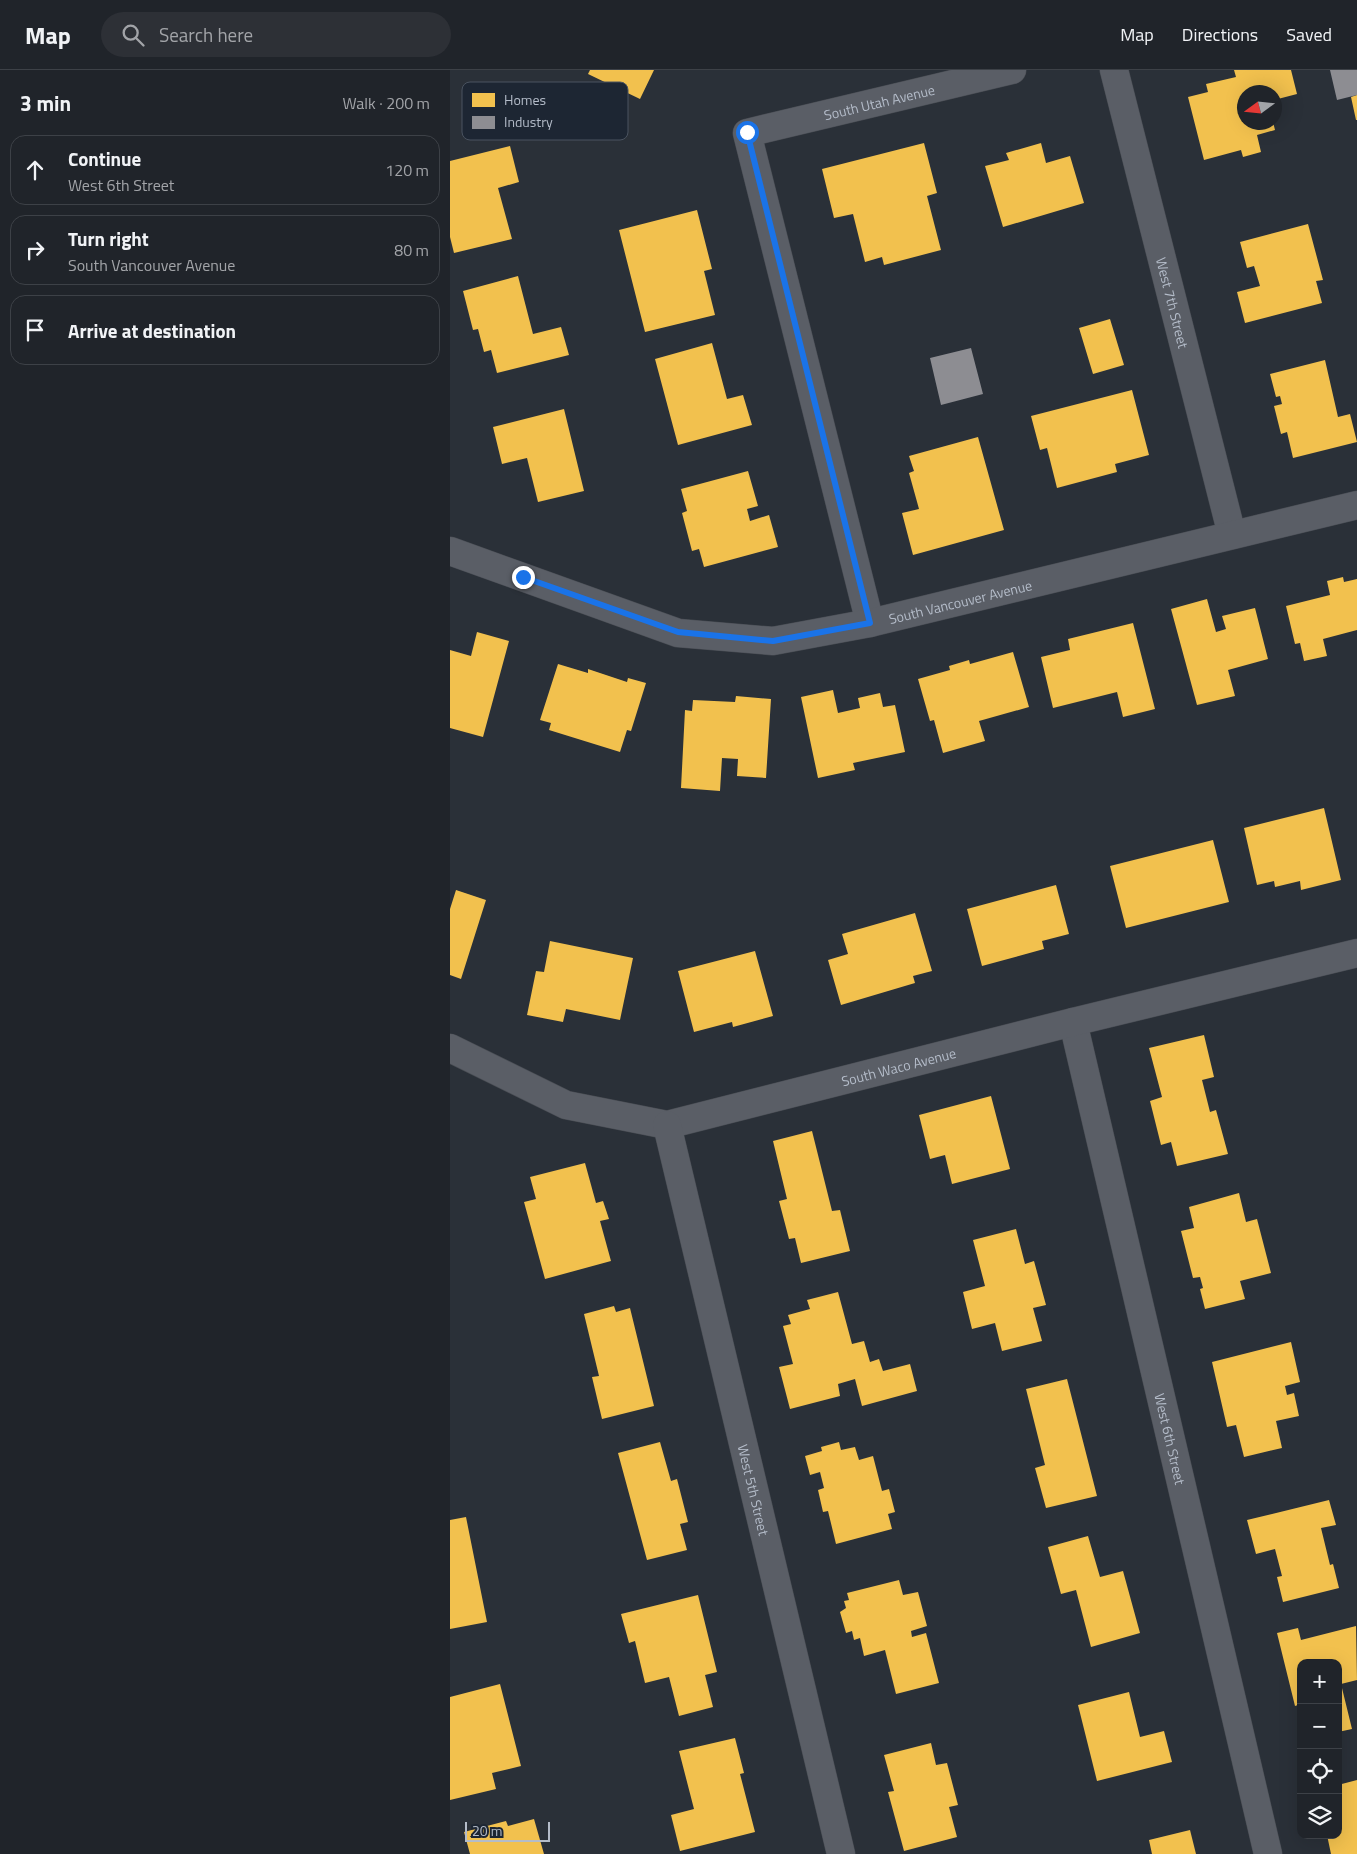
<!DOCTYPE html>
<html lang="en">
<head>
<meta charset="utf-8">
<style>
	:root { --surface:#20242a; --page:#2d3036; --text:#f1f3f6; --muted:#a2a4a8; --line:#3d4147 }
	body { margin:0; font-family:"Titillium Web",sans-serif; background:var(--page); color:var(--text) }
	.controls { position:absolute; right:15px; bottom:15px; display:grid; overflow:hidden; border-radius:10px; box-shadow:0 5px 20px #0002 }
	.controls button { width:45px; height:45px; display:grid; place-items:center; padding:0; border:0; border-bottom:1px solid var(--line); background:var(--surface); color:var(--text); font:25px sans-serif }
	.compass { position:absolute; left:787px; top:15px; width:45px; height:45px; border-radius:50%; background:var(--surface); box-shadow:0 5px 20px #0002; rotate:255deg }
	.scale { position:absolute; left:15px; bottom:12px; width:85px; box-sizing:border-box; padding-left:5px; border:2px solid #b4bcc9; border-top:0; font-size:14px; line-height:18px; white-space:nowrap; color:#b4bcc9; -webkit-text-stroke:4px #1d2633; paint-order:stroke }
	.stop { position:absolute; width:15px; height:15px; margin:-11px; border:4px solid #1a73e8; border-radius:50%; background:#fff }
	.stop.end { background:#1a73e8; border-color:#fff; box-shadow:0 1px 5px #0008 }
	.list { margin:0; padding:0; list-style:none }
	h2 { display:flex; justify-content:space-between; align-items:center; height:65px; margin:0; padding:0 20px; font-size:21px }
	h2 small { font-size:16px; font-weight:400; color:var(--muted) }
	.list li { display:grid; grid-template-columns:32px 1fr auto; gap:15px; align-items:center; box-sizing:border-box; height:70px; margin:0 10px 10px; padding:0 10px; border:1px solid var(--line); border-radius:15px }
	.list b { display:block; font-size:19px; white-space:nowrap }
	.list p { margin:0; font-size:16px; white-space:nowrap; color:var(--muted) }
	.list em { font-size:16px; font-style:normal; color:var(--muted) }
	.icon { flex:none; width:28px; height:28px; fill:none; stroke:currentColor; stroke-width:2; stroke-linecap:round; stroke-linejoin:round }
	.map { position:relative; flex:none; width:907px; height:1784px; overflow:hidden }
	header { display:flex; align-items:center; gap:30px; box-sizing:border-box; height:70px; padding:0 25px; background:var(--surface); border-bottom:1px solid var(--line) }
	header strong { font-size:24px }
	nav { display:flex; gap:28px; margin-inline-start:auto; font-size:18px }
	.search { width:350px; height:45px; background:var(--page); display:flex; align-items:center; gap:12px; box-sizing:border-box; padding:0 18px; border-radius:28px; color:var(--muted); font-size:19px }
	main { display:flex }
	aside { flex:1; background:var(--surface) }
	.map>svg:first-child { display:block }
	.homes { fill:#f2c14e }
	.industry { fill:#8d8d92 }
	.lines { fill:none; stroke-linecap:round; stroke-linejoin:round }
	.minor-casing { stroke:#484c53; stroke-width:29 }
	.tertiary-casing { stroke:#484c53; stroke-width:29 }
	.minor { stroke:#5a5e66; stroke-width:28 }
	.tertiary { stroke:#5a5e66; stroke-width:28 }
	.route { stroke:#1a73e8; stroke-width:6 }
	.labels { text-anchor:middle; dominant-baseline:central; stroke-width:5; stroke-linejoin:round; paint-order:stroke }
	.street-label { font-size:14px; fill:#b4bcc9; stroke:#1d2633 }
	.key { fill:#1d2633; stroke:#4a5360; stroke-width:1 }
	.key-label { font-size:14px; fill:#b4bcc9 }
</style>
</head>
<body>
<header>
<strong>Map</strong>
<div class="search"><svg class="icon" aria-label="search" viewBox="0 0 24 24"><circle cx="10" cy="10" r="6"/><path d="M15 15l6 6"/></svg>Search here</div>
<nav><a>Map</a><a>Directions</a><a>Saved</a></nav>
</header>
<main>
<aside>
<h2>3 min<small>Walk · 200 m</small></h2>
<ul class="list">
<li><svg class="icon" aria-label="ahead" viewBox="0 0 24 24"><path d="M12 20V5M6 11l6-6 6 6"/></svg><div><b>Continue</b><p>West 6th Street</p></div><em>120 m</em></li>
<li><svg class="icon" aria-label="right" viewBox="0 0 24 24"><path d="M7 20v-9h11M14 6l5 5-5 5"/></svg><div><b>Turn right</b><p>South Vancouver Avenue</p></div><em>80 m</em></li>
<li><svg class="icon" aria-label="arrive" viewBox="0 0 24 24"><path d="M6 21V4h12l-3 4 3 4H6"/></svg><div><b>Arrive at destination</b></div></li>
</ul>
</aside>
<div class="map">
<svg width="907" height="1784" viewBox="0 0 907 1784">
	<rect width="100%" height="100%" fill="#2a3038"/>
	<path class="homes" d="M140 0H204L190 29 138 4Z
		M784 0H841L847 24 824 30V22H794V52H823L825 60 807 65 811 82 793 87 791 80 754 90 738 27 758 22 756 14 786 7Z
		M907 25V50H906L901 27Z
		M474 73 487 123 477 126 491 180 434 195 432 187 415 192 403 144 384 148 372 99Z
		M591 73 596 93 620 86 634 133 553 157 535 96 559 90 556 83Z
		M60 76 69 112 48 118 62 169 4 183 0 167V91Z
		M247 140 262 199 254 201 265 245 195 262 169 160Z
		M858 154 873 210 866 211 872 233 795 253 787 222 810 216 804 196 797 198 790 172Z
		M68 206 83 264 111 257 119 285 47 303 41 280 34 282 28 259 23 260 13 221Z
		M660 249 674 295 643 304 629 258Z
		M262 273 277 329 293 325 302 355 228 375 205 289Z
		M875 290 888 347 900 344 907 372 843 388 837 362 831 364 824 336 832 334 830 326 826 327 820 304Z
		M682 320 699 385 665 394 667 402 607 418 597 378 590 380 581 346Z
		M114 339 134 421 88 432 77 388 52 394 43 357Z
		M528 367 554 460 463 485 452 443 469 439 459 403 464 401 459 386Z
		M298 401 308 436 297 439 300 451 319 445 328 477 254 497 249 479 242 481 232 443 237 441 231 419Z
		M893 507 894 512 907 509V560L873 569 877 586 854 591 850 573 845 574 836 536 880 525 877 511Z
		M757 529 766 562 776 559 772 546 805 538 818 589 778 600 785 626 747 635 721 539Z
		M683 553 705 639 673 647 667 622 603 638 591 587 620 580 618 569Z
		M27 562 59 571 33 667 0 658V580L21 586Z
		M563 582 579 637 529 651 535 671 493 683 484 650 480 651 468 609 500 600 499 596 519 590 520 594Z
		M108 594 138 603V599L177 612 178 608 196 613 181 661 177 660 170 682 99 660 101 653 90 650Z
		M383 620 388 643 410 638 408 628 430 623 433 637 445 635 455 682 403 693 405 700 368 708 351 627Z
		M286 626 321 629 316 708 287 706 288 689 272 688 270 721 231 718 235 640 242 641 243 630 285 632Z
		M874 738 891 810 851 820 850 811 825 817 824 811 807 815 794 758Z
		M763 770 779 832 676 858 660 796Z
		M606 815 619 864 592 871 594 879 532 896 517 839Z
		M6 820 36 830 11 909 0 905V839Z
		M465 843 482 901 463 906 465 913 391 935 378 890 398 884 392 864Z
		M100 871 183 888 170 950 116 939 113 952 77 945 86 901 94 902Z
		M305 881 323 946 283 957 282 952 244 962 228 901Z
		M754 965 764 1007 752 1010 760 1042 766 1040 778 1084 727 1096 721 1072 711 1075 700 1031 712 1027 699 978Z
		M541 1026 560 1099 502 1114 495 1085 480 1089 469 1045Z
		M362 1061 382 1141 390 1140 400 1181 351 1193 345 1168 339 1169 329 1131 337 1129 323 1071Z
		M135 1093 146 1133 153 1131 159 1149 150 1151 161 1191 95 1209 74 1132 86 1129 80 1107Z
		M789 1123 796 1152 807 1149 821 1203 790 1211 795 1229 755 1239 750 1219 753 1218 750 1207 743 1208 731 1161 744 1158 739 1137Z
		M566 1159 575 1194 584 1191 596 1235 583 1238 592 1271 552 1281 545 1253 522 1259 513 1222 535 1216 523 1170Z
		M388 1222 402 1274 414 1271 420 1292 429 1289 433 1301 460 1294 467 1321 412 1336 405 1309 388 1314 390 1326 340 1339 329 1297 343 1294 333 1256 341 1254 338 1245 360 1239 357 1230Z
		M164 1236 166 1242 180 1238 204 1336 152 1349 142 1307 149 1306 134 1244Z
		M841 1272 850 1312 835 1316 837 1325 844 1323 849 1346 826 1351 832 1378 794 1387 786 1355 777 1357 762 1292Z
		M617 1309 647 1426 596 1438 585 1398 595 1395 576 1319Z
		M210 1372 221 1411 227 1409 238 1452 230 1454 237 1480 197 1490 168 1383Z
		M389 1372 391 1380 405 1377 409 1390 423 1386 432 1421 439 1419 445 1442 438 1444 442 1459 386 1474 378 1441 373 1442 368 1420 374 1418 370 1402 360 1405 355 1386 372 1381 371 1377Z
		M879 1430 886 1455 871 1458 880 1495 883 1494 889 1518 833 1532 827 1507 832 1506 825 1479 806 1484 797 1450Z
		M16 1447 37 1552 0 1559V1450Z
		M638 1466 650 1507 673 1501 690 1563 641 1577 626 1520 611 1524 598 1477Z
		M449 1510 453 1525 468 1522 477 1556 461 1561 462 1567 476 1563 489 1613 446 1624 435 1580 414 1586 410 1568 404 1570 402 1561 396 1563 390 1542 396 1538 394 1531 399 1530 397 1523Z
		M248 1525 267 1602 255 1605 263 1637 229 1646 219 1607 195 1613 185 1571 179 1573 171 1544Z
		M906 1556 907 1610 891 1614 902 1659 888 1662V1593H851V1634L845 1636 827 1563 848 1558 851 1570Z
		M50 1614 71 1696 42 1703 46 1719 0 1730V1627Z
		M679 1622 690 1667 714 1661 722 1692 647 1711 628 1635Z
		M285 1668 294 1703 290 1704 305 1762 230 1781 221 1745 244 1739 229 1681Z
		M481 1673 486 1695 497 1693 508 1735 499 1737 507 1767 454 1781 438 1722 444 1721 434 1685Z
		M907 1710V1784H881L877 1765H888V1715Z
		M84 1749 94 1784H20L14 1762 56 1751 58 1756Z
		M740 1760 746 1784H702L699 1770Z"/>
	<path class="industry" d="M880 0H907V25L887 30Z
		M521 278 533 324 491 335 480 288Z"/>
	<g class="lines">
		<g class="minor-casing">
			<g id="minor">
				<path id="s1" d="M664 0 782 465"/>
				<path id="s2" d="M420 553 297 63 562 0"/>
				<path id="s3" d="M623 952 818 1784"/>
				<path id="s4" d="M0 978 116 1035 217 1055 623 952 907 883"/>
				<path id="s5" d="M217 1055 391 1784"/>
			</g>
		</g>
		<g class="tertiary-casing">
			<g id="tertiary">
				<path id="s6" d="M0 481 228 563 323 571 420 553 907 435"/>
			</g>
		</g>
		<use href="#minor" class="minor"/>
		<use href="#tertiary" class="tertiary"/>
	</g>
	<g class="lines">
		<path class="route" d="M73 507 228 562 323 571 420 553 297 62"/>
	</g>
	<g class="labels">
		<g class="street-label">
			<text stroke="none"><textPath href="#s2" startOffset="641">South Utah Avenue</textPath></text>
			<text stroke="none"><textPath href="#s1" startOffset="240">West 7th Street</textPath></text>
			<text stroke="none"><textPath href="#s6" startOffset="529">South Vancouver Avenue</textPath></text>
			<text stroke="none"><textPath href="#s4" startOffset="471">South Waco Avenue</textPath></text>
			<text stroke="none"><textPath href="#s3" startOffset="428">West 6th Street</textPath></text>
			<text stroke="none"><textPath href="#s5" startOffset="375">West 5th Street</textPath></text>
		</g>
	</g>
	<rect x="12" y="12" width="166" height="58" rx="8" class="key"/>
	<rect x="22" y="23" width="23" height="14" fill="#f2c14e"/>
	<rect x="22" y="46" width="23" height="13" fill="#8d8d92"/>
	<g class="key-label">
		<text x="54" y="35">Homes</text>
		<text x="54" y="57">Industry</text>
	</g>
</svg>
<div class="controls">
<button>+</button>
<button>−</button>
<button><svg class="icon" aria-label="locate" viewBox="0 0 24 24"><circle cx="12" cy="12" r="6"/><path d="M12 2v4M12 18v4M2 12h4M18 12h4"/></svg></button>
<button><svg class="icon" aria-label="layers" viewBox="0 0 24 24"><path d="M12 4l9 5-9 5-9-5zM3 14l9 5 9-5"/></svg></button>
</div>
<svg class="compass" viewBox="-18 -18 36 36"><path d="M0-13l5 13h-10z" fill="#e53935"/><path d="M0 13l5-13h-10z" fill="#a2a4a8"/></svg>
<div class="scale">20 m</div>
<div class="stop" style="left:297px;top:62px"></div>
<div class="stop end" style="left:73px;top:507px"></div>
</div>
</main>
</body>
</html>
